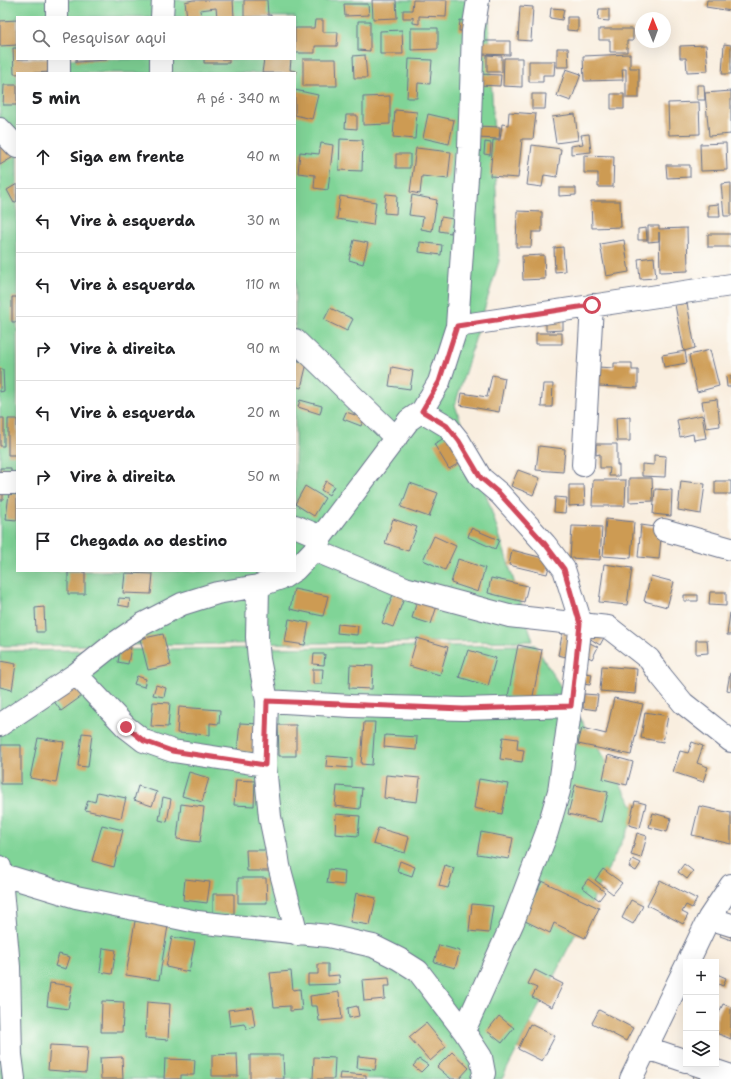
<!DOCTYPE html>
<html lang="pt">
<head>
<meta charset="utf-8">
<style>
	:root { --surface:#fff; --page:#f6f6f6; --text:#202124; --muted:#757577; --line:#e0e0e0 }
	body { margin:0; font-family:"Shantell Sans",sans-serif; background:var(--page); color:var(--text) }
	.controls { position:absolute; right:12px; bottom:12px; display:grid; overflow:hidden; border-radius:0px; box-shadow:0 4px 16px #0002 }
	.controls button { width:36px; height:36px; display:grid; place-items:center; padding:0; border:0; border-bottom:1px solid var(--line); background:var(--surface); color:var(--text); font:20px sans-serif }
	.compass { position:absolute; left:635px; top:12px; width:36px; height:36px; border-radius:50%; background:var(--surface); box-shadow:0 4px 16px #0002; rotate:359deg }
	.stop { position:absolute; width:12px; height:12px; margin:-9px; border:3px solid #d1495b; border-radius:50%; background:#fff }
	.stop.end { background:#d1495b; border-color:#fff; box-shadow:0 1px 4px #0008 }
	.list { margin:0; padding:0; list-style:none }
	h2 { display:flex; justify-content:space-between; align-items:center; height:52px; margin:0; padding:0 16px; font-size:17px }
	h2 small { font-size:13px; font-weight:400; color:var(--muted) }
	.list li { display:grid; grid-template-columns:26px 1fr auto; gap:12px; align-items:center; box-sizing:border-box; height:64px; padding:0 16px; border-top:1px solid var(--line) }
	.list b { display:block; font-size:15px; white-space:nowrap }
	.list em { font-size:13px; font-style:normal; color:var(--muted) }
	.icon { flex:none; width:22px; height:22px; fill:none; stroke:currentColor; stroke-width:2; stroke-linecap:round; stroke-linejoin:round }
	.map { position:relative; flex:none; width:731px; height:1079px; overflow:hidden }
	.search { position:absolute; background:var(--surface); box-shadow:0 4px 16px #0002; left:16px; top:16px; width:280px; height:44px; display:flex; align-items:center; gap:10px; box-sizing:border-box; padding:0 14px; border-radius:0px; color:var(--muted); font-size:15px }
	.panel { position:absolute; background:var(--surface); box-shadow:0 4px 16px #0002; left:16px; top:72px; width:280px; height:500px; border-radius:0px }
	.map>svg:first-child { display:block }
	.green { fill:#80d497; stroke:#4e827a; fill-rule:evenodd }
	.building { fill:#cd9b52 }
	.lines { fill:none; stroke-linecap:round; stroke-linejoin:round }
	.street-casing { stroke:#69728b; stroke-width:24 }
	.street { stroke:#fff; stroke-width:22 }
	.route { stroke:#d1495b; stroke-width:5 }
</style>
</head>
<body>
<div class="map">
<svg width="731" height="1079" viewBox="0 0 731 1079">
	<rect width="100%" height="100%" fill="#fdfcf7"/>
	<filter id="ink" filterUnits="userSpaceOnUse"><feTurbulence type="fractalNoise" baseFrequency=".025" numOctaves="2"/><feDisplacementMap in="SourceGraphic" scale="8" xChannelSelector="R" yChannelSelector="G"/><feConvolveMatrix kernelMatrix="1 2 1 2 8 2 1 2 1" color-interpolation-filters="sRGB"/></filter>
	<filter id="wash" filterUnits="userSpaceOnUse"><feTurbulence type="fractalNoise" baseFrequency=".012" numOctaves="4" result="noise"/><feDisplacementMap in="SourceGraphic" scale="16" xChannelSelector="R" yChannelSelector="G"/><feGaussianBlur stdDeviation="0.9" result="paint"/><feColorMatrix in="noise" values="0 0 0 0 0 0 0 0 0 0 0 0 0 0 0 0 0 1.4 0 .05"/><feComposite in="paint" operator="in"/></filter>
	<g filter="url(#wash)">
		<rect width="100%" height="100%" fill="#f9eedf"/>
		<path class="green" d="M0 0H488L499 261 455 405 488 500 533 641 0 646ZM17 17H295V59H17ZM17 73H295V571H17Z
			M535 645 637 812 502 1079H0V651Z"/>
		<g id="blocks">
			<path class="building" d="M193 0H233L234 17H217L216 8 200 10 201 17H187L185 2Z
				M244 0H267L268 15H271V17H244Z
				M372 0H396L397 18 373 19Z
				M413 0H447L446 17 419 16V24L413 23V17L412 18H403V10H412Z
				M707 0H731V11L706 7Z
				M344 4H368L369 15 345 16Z
				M520 6 533 7 531 41 518 40Z
				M551 8 564 9 562 20 550 18Z
				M599 9H609V21L598 20Z
				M567 17H578V31L567 30Z
				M17 20V45L0 46V21Z
				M315 20H323V32H338L337 46H315V53H295V28H314Z
				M460 20 469 21 468 31H459Z
				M358 21H370V51L358 50Z
				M411 28H438V49L411 50Z
				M599 29H633V41H627V52H610V40H599Z
				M402 30 403 54H380V31Z
				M481 41H510V55L481 54Z
				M724 44 731 45V74H722Z
				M706 45 708 71 687 72 686 58H680V46Z
				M13 48H17V59H51L52 72 14 74Z
				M557 48H568L569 67H557Z
				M630 54V68H639V98H626V69H622L623 80 584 81 583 56Z
				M365 55 367 78H354L353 56Z
				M487 55 502 56V72H487Z
				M504 58H522V87L503 86Z
				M76 59H107V60L76 62Z
				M204 59H229V63H204Z
				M264 59H291L290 70 296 71V73H262Z
				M303 59H336L337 86H303Z
				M409 59 432 60 430 84 418 83 417 98H407Z
				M529 61H555L554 75H543V82H529Z
				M566 69 581 74 571 101 557 96Z
				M478 74 501 75 500 86 478 85Z
				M4 85H17V105H3Z
				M697 85H704L705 100H697Z
				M295 90 318 95 312 119 295 115Z
				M731 91V134L709 136 705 93Z
				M532 94H546L545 109H532Z
				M611 94H624V109H611Z
				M390 96V124L363 125V97Z
				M699 102 700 134 669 135 668 103Z
				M395 110 417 112 415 139 393 137Z
				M509 112 536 114 533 139H522L518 178 490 176 493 140H500L502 124 508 125Z
				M428 114 454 120 449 144 423 138Z
				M575 114 578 140 556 143 552 117Z
				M346 115H357V129L345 128Z
				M476 126 500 127 499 139 476 138Z
				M589 134 591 152 571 154V146L583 144 581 135Z
				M340 139 363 140 362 171 339 170Z
				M0 141 15 156 0 165Z
				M485 142 491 143 490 155 484 154Z
				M321 143 333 145 328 190 314 188 315 175 298 173 300 152 319 154Z
				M726 143 727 170 701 171 700 144Z
				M532 145 561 149 557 177 544 175 542 187 527 185Z
				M416 148 451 152 448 179 422 176 420 194 410 192Z
				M396 154H410V168H396Z
				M584 155 614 156 613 187H598V173H584Z
				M666 165H690V177L667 178Z
				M731 183V216H724L721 184Z
				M17 184V201L14 203 7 190Z
				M559 188H576V195L559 196Z
				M386 194 397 195 396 214 384 213Z
				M412 195 437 200 432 231 421 229 423 217 409 215Z
				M340 196 376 202 373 225 337 219Z
				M591 201H620L621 227 592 228Z
				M719 204 720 217H708V205Z
				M517 211 542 212V232H532L531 247H516Z
				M441 217 453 219 451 233 439 231Z
				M648 226H659V229L687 228 688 271 660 272 659 232V241L648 242Z
				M646 228 647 240H638V229Z
				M708 234H731V247H708Z
				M354 240 368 243 363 264 349 260Z
				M624 240 629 272 606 276 600 244Z
				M420 242 442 245 441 255 419 252Z
				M563 247 565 271 555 272 554 248Z
				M544 255 545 279 523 280 522 256Z
				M654 257 656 278 640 279 638 259Z
				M12 297H17V322H12Z
				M687 303 695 348 684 351 675 305Z
				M330 308 353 319 347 331 324 320Z
				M546 316H563V330L546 331Z
				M536 333H562V344H536Z
				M710 350 719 386 697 392 689 355Z
				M685 351 687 363 664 367 662 355Z
				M295 360 307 363 301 388 295 386Z
				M614 363H632V370H638V388L598 386V367L614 368Z
				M392 367 413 371 410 389 389 386Z
				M0 369H3L4 391 0 392Z
				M492 375 505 378 499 412 460 405 462 393 487 397Z
				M731 376V387H727L726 377Z
				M543 384H553L552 407H541Z
				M717 399 720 426 706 428 702 401Z
				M300 400 322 406 320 414 298 407Z
				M346 412 364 418 361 426 343 419Z
				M702 415 706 438 694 440 693 434 680 437 677 420Z
				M630 417V441H617L616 418Z
				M0 418H4V446H0Z
				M8 419H17V455H8Z
				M451 434 466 459 449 469 434 444Z
				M596 444H617V465H619V476H609L610 468H600V454L596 455Z
				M539 446 565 449 563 472 536 470Z
				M654 455 666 456 665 477 642 476V464L654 465Z
				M0 468H11V475H0Z
				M518 470 540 478 533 495 511 486Z
				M629 478H652L653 501 629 502Z
				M593 480H626L625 506H592Z
				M326 481 334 486 329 495 321 490Z
				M681 481 705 484 701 514 678 510Z
				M715 481H731V494H715Z
				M410 483 438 493 429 517 401 507Z
				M569 485H584L585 505 569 506Z
				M305 486 325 498 314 516 295 504Z
				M0 489H3V500H0Z
				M655 489 672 490 671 516 653 514Z
				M9 493 17 494V520L6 519Z
				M555 497 567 498 565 513 554 512Z
				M393 519 417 527 408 551 385 543Z
				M606 519 634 522 631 558 603 556Z
				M641 525 662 528 659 559 638 557Z
				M572 526 602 527 600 560 570 558Z
				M471 528 499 540 495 549 468 537Z
				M434 536 456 546 445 570 423 560Z
				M512 550 551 560 547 574 509 565Z
				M458 559 485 568 478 592 451 583Z
				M604 564 632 568 627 605 599 602Z
				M68 572H85V594H68Z
				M125 573 153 574 151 594 123 593Z
				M651 576 674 582 667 607 644 601Z
				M491 578 528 586 524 602 488 593Z
				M294 589 328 596 323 616 290 609Z
				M394 592 405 596 393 627 382 623Z
				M710 592H726V606L709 605Z
				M684 595H698V601H684Z
				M418 597 438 603 431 624 412 618Z
				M119 598 130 599 129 607 118 605Z
				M44 607 45 632H36L35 608Z
				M730 613H731V635H727Z
				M289 619 309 623 305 645 285 642Z
				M338 624 358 626 357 635 337 633Z
				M596 628 606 634 600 645 589 638Z
				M563 631 575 633 570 658 558 655Z
				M163 634 171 665 148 670 140 639Z
				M417 638 448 647 440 675 409 666Z
				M696 640H707L708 653 696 654Z
				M590 643 598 647 592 659 585 655Z
				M121 645 131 647 128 664 118 662Z
				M518 645 542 650 532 701 508 696Z
				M468 650 496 658 488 686 459 677Z
				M314 654H325L324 665 313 664Z
				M0 661 16 664 12 690 0 687Z
				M350 665 373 666 372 689 349 688Z
				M602 666 637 669 635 694 600 691Z
				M313 669H323L322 684H313Z
				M585 673 592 674 590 685 583 684Z
				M730 673H731V691L727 690Z
				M137 676 146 679 144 687 134 684Z
				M74 684 82 696 61 711 53 700Z
				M156 685 166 688 164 697 153 695Z
				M584 694 598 695 596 710 583 708Z
				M614 698 643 704 631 755 578 744 582 728 606 734Z
				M153 702 170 703 168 727 151 726Z
				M179 707 220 710 219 724 210 723V735L177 733Z
				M645 712 668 716 663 742 641 738Z
				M364 722H375L372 765 361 764Z
				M240 723 260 724 257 753 237 751Z
				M278 725H296V756H279Z
				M82 733 92 734 88 767 78 766Z
				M385 735 417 737 416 750 384 747Z
				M503 737 518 739 517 749 524 750 522 762 500 759Z
				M38 738 64 742 56 783 30 778Z
				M692 742 703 746 697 763 708 767 703 782 673 772 680 751 688 753Z
				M1 745H21V784H1Z
				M608 755 633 762 627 785 603 779Z
				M327 756 352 758V768L326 766Z
				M189 772 209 778 202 802 182 796Z
				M386 775 420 778 417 802 384 798Z
				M479 779 508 784 502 814 474 808Z
				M236 780 255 781 254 806 234 805Z
				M575 785 608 792 601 822 568 814Z
				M138 786 157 792 152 806 134 800Z
				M337 786 362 788 360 809 335 806Z
				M97 792 126 798 121 818 85 810 88 800 95 802Z
				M163 797 171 799 167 822 159 820Z
				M635 801 646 804 640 828 629 825Z
				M181 804 204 807 200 842 177 839Z
				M699 806 731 813V844L692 835Z
				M653 813 671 818 667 832 649 827Z
				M336 814 360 816 358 836 335 834Z
				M102 825 123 830 114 867 92 861Z
				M378 828 409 837 405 853 373 844Z
				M481 832 513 838 509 859 477 854Z
				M637 833 647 836 641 858 631 855Z
				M246 850H268L269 871H247Z
				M633 859 641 863 636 871 629 867Z
				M400 861 415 867 412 876 397 871Z
				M684 864 693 871 687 879 678 872Z
				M445 865 454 868 448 888 439 886Z
				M329 869 345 871 344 885 327 883Z
				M603 869 622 883 613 894 595 880Z
				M238 878H266L267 903H238Z
				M185 879 210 882 207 903 183 900Z
				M588 879 605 892 599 900 582 887Z
				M660 880 697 899 692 908 686 905 682 912 688 915 683 924 647 905Z
				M542 881 599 908 585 938 554 923 550 933 523 920Z
				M356 893 376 898 370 925 350 922Z
				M213 894H234V914L213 913Z
				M631 900 643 906 633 924 622 918Z
				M472 904 493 906 489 933 469 931Z
				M135 921 168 926 159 980 126 975Z
				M724 926 731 929V940L720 936Z
				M172 937 195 941 189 972 166 967Z
				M439 945 460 951 455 968 434 962Z
				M103 948 116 950 112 974 100 972Z
				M59 954 70 957 66 969 55 966Z
				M318 964H328V976L339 975 340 984 308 985V974H318Z
				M535 970 563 984 552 1007 532 997 537 988 528 984Z
				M291 971 293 990 300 989 302 1010 290 1011V1006L274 1007 270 973Z
				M717 974 726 978 723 986 716 983Z
				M389 978 390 986H384L385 999 364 1001 362 980Z
				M50 983 72 986 68 1009 47 1006Z
				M339 992 342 1019 319 1021 317 1006H311L310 996Z
				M102 1001 124 1002 122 1032H101Z
				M147 1002 170 1004 168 1040 145 1038Z
				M723 1004 731 1007V1039L716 1033V1019Z
				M357 1006 359 1016 349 1018 348 1008Z
				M252 1007 255 1027 247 1029 244 1024 230 1026 228 1010Z
				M599 1010 633 1028 626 1041 592 1023Z
				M499 1016 514 1028 502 1043 487 1031Z
				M426 1023 446 1047 430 1061 409 1037Z
				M530 1024 555 1036 542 1061 518 1049Z
				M50 1045 88 1047 86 1073 48 1070Z
				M452 1052 469 1068 459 1079H451L437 1067Z
				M237 1054 238 1076H212V1055Z
				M250 1055H283L284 1079H250Z
				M358 1056 377 1058 375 1070 357 1068Z
				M122 1057 123 1079H101L100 1058Z
				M314 1057 335 1058 334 1079H313Z
				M165 1059 195 1060 194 1075H181V1079H164Z
				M419 1059 428 1065 421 1072 413 1066Z
				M340 1073 366 1075V1079H339Z
				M694 1073 712 1079H693Z"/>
		</g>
	</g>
	<g filter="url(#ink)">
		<use href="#blocks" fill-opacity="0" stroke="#69728b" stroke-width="1"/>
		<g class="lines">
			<g class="street-casing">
				<path id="street" d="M57 0V17
					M162 17 163 0
					M59 59V73
					M161 73V59
					M0 129 17 147
					M457 326 731 285
					M295 340 396 438
					M422 411 447 426 459 441 481 478 500 494 545 544 564 569 581 623 574 682 559 791 547 832 513 922 464 1031
					M583 465 592 305
					M0 483H17
					M295 526 321 537
					M664 530 731 549
					M314 550 405 588 509 616 608 627 649 659 661 676 683 703 731 741
					M295 570 314 550 321 537 409 420 422 411 439 382 457 326 469 148 473 31 478 0
					M258 586 257 637 259 659 267 701 265 765 270 817 276 846 279 866 297 934
					M76 674 126 727 144 741 173 751 265 765
					M267 701 351 706 463 709 571 706
					M0 725 76 674 115 643 143 624 182 604 217 593 258 586 284 577 293 571
					M0 867 9 967 11 1055 14 1079
					M0 874 76 897 197 922 328 936 373 946 399 959 418 971 464 1031 481 1057 484 1073 482 1079
					M709 918 731 925
					M688 962 709 918 731 885
					M647 1048 686 1061
					M695 1064 731 1076
					M631 1079 686 966"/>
			</g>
			<use href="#street" class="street"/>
		</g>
	</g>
	<g class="lines" filter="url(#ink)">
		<path class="route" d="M126 727 144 741 172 751 265 765 267 701 463 709 571 706 580 624 564 569 545 544 500 494 481 478 459 441 447 426 422 411 439 382 457 326 592 305"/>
	</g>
</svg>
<div class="controls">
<button>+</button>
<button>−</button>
<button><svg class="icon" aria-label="layers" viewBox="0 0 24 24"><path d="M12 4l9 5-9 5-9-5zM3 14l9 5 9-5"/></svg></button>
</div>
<svg class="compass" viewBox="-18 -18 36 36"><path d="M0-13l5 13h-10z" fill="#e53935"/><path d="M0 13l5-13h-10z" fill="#757577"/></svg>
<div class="stop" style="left:592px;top:305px"></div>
<div class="stop end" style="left:126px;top:727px"></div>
<div class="search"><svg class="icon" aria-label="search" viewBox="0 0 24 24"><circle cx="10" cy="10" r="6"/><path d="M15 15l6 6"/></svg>Pesquisar aqui</div>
<section class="panel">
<h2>5 min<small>A pé · 340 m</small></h2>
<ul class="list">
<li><svg class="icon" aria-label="ahead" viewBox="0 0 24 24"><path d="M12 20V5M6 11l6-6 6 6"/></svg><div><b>Siga em frente</b></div><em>40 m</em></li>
<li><svg class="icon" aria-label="left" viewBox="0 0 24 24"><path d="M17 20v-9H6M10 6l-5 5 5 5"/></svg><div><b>Vire à esquerda</b></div><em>30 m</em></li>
<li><svg class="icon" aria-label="left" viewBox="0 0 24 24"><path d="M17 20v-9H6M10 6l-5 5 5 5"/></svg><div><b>Vire à esquerda</b></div><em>110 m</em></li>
<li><svg class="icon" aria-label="right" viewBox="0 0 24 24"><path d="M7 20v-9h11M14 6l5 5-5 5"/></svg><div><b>Vire à direita</b></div><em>90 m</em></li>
<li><svg class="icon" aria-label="left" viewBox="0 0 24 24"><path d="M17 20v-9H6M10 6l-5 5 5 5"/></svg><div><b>Vire à esquerda</b></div><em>20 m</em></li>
<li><svg class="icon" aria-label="right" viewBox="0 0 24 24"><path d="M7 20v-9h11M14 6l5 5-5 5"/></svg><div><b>Vire à direita</b></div><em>50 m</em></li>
<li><svg class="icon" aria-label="arrive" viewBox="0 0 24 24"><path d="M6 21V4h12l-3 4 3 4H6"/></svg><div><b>Chegada ao destino</b></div></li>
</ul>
</section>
</div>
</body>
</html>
